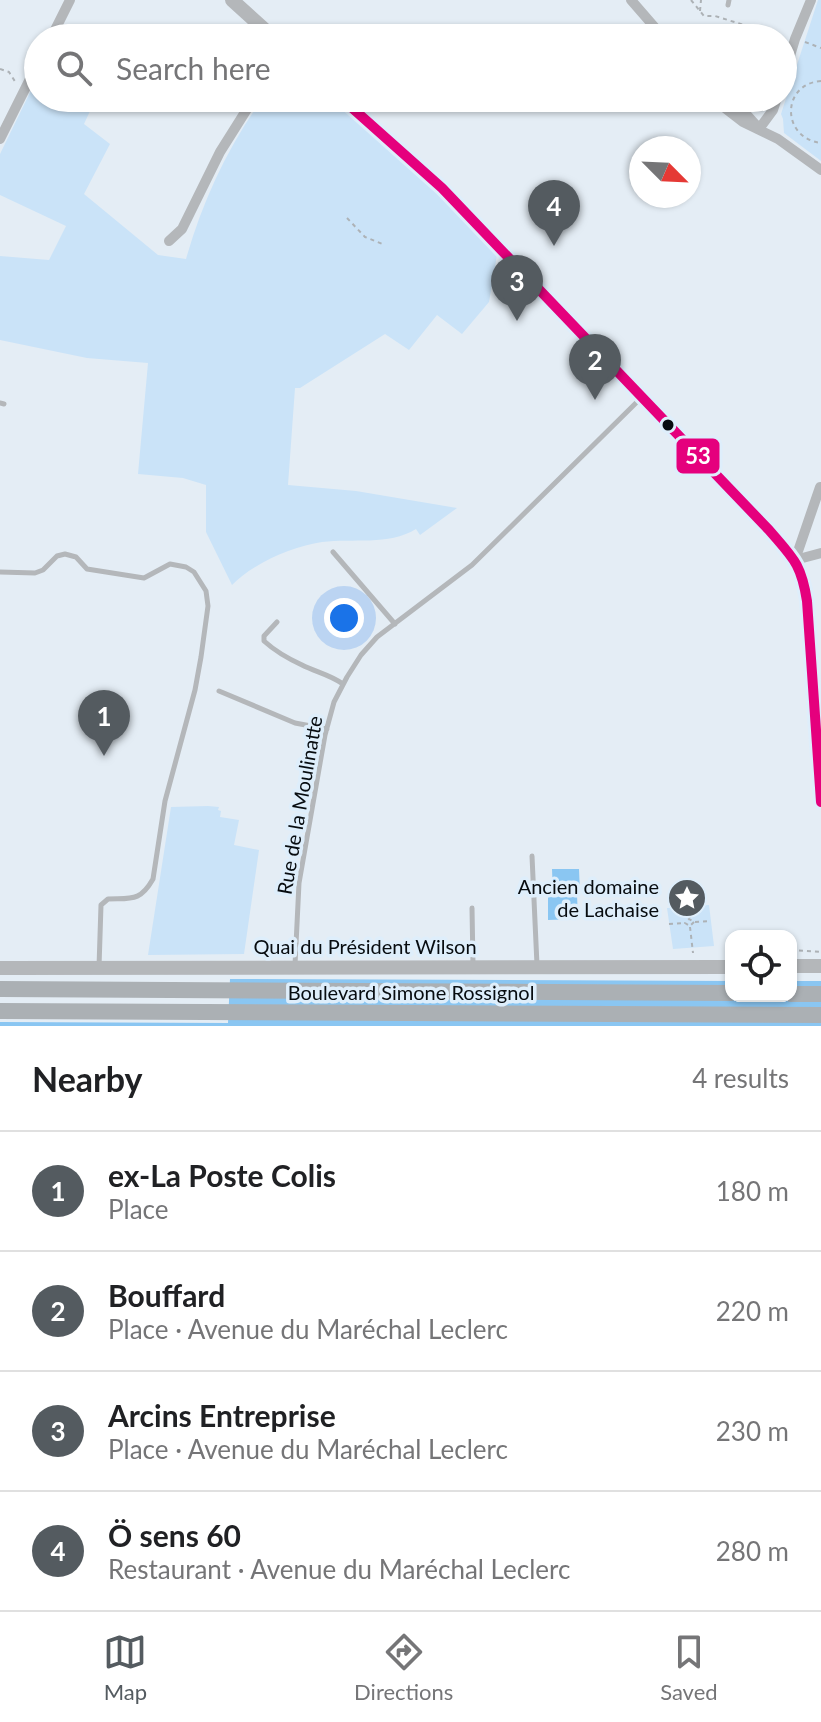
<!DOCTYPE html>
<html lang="en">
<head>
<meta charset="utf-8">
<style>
	:root { --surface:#fff; --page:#f6f6f6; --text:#202124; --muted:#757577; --line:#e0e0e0; --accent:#545b60 }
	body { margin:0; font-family:Lato,sans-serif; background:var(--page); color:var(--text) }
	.controls { position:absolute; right:24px; bottom:24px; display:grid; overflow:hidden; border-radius:16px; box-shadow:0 2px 6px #0004 }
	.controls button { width:72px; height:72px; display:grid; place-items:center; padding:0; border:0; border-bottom:2px solid var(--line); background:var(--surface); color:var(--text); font:40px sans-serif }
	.compass { position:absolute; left:629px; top:136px; width:72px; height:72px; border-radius:50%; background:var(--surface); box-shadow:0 2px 6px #0004; rotate:114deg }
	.you { position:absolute; left:344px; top:618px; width:28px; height:28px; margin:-20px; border:6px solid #fff; border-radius:50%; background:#1a73e8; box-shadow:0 0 0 12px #1a73e833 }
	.badge { display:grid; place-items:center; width:52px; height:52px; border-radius:50%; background:var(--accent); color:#fff; font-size:26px; font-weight:700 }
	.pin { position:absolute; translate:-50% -66px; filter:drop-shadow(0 2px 4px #0008) }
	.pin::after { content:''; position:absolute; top:42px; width:28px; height:24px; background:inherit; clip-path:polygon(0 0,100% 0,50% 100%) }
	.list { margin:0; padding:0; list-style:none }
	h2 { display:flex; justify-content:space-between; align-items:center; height:104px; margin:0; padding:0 32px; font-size:34px }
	h2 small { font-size:26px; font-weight:400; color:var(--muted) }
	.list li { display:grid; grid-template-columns:52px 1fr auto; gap:24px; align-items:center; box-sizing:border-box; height:120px; padding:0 32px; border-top:2px solid var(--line) }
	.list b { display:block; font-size:30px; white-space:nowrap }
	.list p { margin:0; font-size:26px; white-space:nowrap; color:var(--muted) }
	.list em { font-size:26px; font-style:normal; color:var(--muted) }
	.icon { flex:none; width:44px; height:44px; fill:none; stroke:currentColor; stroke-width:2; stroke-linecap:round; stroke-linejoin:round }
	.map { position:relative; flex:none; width:821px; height:1026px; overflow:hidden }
	.search { position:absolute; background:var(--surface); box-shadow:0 2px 6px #0004; left:24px; right:24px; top:24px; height:88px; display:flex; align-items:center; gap:20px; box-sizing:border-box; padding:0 28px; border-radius:44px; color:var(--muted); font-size:30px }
	.sheet { height:584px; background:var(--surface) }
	nav { display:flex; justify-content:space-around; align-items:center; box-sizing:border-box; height:112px; border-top:2px solid var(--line); background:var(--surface); font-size:22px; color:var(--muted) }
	nav a { display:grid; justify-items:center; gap:4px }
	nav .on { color:var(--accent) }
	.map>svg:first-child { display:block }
	.green { fill:#cae3f8 }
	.water { fill:#8ac6f2 }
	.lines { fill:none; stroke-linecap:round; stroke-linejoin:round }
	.path { stroke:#adb2b6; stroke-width:2; stroke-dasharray:4 4; stroke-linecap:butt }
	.service { stroke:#b4b7ba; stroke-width:5 }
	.minor { stroke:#b4b7ba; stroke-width:10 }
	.tertiary { stroke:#b4b7ba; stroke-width:14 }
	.primary { stroke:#abb0b4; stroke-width:16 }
	.bus-1-casing { stroke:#deeefb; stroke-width:16 }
	.bus-1 { stroke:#e5007d; stroke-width:10 }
	.bus-dot { fill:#070c10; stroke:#deeefb; stroke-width:3 }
	.labels { text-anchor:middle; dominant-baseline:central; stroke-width:7; stroke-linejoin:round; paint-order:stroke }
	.street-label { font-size:20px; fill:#070c10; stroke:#deeefb }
	.poi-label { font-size:20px; fill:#070c10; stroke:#deeefb; text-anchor:end }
	.line-badge { stroke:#deeefb; stroke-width:3 }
	.badge-label { font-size:22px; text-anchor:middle; font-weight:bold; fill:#fff }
</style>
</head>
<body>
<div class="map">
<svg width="821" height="1026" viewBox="0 0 821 1026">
	<rect width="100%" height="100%" fill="#e4edf5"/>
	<path class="green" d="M818 0H821V161L784 133 783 119 781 114Z
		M38 76V98H96L84 124 110 144 84 194 158 255 186 259C202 202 228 146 263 98H322L334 109 340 104 426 182 497 255 489 302 462 334 437 315 409 350 385 334 300 388H295L288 485 356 491 457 508 420 535 416 529C388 546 353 538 322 542 293 546 252 564 232 585L206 532V485L183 478 138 474 148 363 87 358 0 340V256L49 260 66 226 0 195V154Z
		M208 806 219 807 218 810 221 811 220 817 239 820 234 845 259 850 244 954 148 955 171 807Z
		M709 905 714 946 673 949 667 908Z"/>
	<path class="water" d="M552 869H579L580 894 577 895 578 919 548 920V895H553Z
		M230 979 731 981V996H791V981H821V1026H0V1022L228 1023Z"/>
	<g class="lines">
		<path class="path" d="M691 0 704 16H715L783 37
			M700 11 701 0
			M805 42 821 48
			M0 69 9 72 16 83
			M821 81C781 84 781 138 821 143
			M347 218 365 237 385 245
			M688 908 690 918
			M694 922 690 926 685 923 689 919 694 922 710 921
			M669 924 684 923
			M690 927 693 953
			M791 950 821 952"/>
		<path class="service" d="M728 5 729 0
			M722 38 723 32
			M0 403 4 404
			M333 552 395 624
			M0 572 35 573 43 570 57 556 65 554 76 557 87 569 144 578 170 564 186 567 194 572 206 591 208 606 201 657 195 690 165 801 153 879C140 902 131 898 108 899L101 905 99 967
			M277 622 264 636V641C275 651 289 659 302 665 316 672 331 675 343 684
			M219 691 295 723 327 729
			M532 856 537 965
			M472 908 473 965
			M295 965 299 883 325 735 334 702 347 677 361 655 377 637 472 565 641 398"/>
		<path class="minor" d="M631 0 664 38
			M51 38 70 0
			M783 79 795 39 811 0
			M712 98 743 122 778 139 821 170
			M724 98 747 115 756 125
			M759 129 773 110 777 98
			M0 139 38 63
			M169 241 182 229 220 152 254 98
			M820 487 795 560 821 553"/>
		<path class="tertiary" d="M232 0 274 38
			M341 98 442 188 769 530C793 558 801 563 807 601L821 802
			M791 966H821
			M0 968 731 967"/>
		<path class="primary" d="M0 989 731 993
			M791 994H821
			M0 1011 821 1015"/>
		<g class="bus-1-casing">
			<path id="bus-1" d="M341 98 442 188 769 530C793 558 801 563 807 601L821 802"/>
		</g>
		<use href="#bus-1" class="bus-1"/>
	</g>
	<defs>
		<g id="sight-disc" transform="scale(2)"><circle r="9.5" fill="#545b60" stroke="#deeefb"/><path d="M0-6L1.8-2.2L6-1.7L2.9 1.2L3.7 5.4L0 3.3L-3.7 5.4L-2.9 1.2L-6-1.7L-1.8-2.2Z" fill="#fff"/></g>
	</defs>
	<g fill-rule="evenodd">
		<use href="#sight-disc" x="687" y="898"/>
	</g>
	<circle class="bus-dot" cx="668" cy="425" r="7"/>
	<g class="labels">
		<g class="street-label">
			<text transform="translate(299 805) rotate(-80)">Rue de la Moulinatte</text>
			<text x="365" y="946">Quai du Président Wilson</text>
			<text x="411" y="992">Boulevard Simone Rossignol</text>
		</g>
		<g class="poi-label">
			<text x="659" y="886">Ancien domaine<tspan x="659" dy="23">de Lachaise</tspan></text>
		</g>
	</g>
	<rect class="line-badge" x="675" y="437" width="46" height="38" rx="8" fill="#e5007d"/>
	<g class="badge-label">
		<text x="698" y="464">53</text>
	</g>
</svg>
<div class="controls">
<button><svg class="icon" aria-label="locate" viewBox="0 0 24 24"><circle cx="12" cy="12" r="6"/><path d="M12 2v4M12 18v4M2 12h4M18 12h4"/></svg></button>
</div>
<svg class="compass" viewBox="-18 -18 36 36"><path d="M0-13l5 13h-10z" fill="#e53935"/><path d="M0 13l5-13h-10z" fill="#757577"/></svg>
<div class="you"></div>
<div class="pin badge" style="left:104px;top:756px">1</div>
<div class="pin badge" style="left:595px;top:400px">2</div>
<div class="pin badge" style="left:517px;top:321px">3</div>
<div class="pin badge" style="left:554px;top:246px">4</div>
<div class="search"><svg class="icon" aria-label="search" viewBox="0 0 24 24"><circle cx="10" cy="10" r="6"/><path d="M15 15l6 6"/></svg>Search here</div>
</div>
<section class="sheet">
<h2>Nearby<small>4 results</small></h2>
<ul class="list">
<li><span class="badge">1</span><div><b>ex-La Poste Colis</b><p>Place</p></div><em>180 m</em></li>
<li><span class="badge">2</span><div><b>Bouffard</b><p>Place · Avenue du Maréchal Leclerc</p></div><em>220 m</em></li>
<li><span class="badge">3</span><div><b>Arcins Entreprise</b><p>Place · Avenue du Maréchal Leclerc</p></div><em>230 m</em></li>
<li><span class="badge">4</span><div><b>Ö sens 60</b><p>Restaurant · Avenue du Maréchal Leclerc</p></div><em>280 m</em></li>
</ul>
</section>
<nav>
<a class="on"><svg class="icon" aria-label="map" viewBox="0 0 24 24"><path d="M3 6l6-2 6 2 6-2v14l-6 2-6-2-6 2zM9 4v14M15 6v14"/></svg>Map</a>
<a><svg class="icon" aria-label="directions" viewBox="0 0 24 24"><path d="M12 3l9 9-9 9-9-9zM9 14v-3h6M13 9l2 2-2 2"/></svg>Directions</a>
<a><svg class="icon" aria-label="saved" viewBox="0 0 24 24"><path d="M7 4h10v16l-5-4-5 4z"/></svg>Saved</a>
</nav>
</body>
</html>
